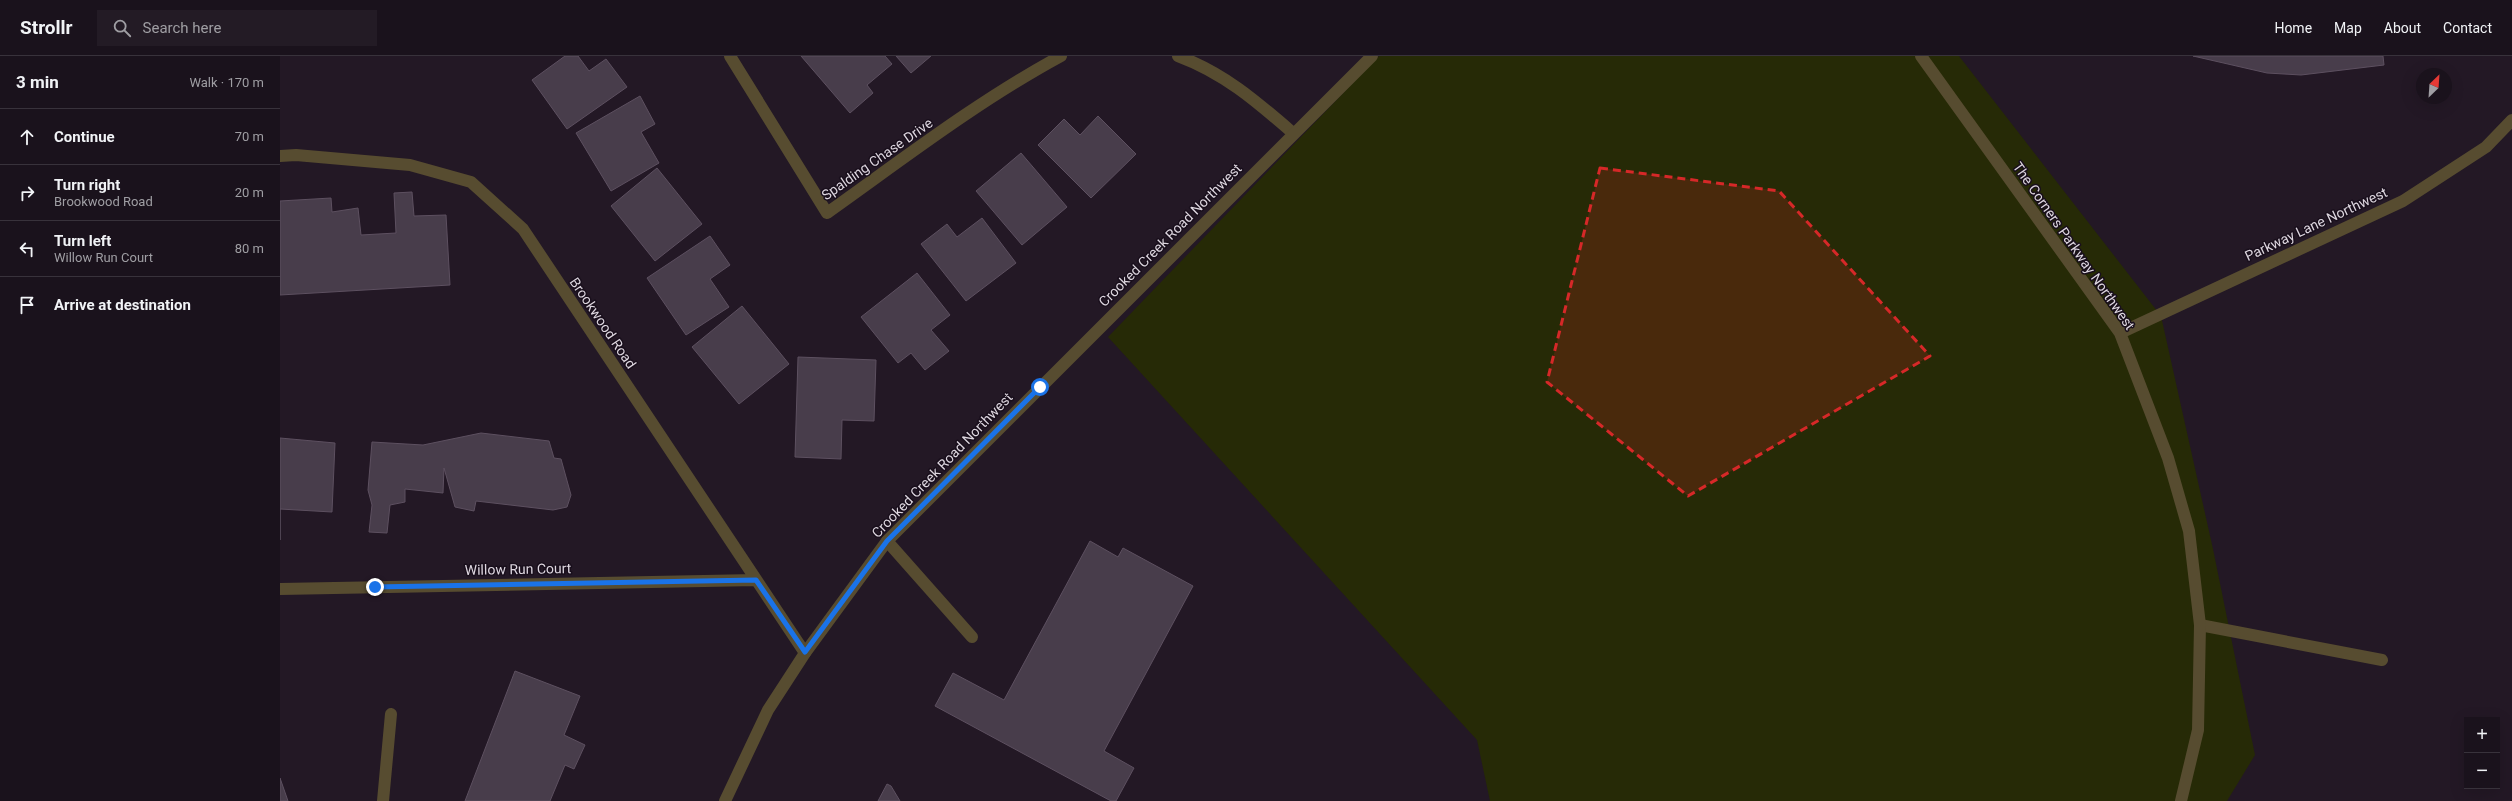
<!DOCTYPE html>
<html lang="en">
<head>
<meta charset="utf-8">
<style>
	:root { --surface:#1a121c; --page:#231b25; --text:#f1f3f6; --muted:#9f9ea3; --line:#38323b }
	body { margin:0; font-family:Roboto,sans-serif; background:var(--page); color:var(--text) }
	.controls { position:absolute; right:12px; bottom:12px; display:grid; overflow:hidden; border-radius:0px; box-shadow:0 4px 16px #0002 }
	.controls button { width:36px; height:36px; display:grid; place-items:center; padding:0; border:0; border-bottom:1px solid var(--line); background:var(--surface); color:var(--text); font:20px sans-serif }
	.compass { position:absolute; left:2136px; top:12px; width:36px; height:36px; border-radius:50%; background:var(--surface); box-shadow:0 4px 16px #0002; rotate:25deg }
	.stop { position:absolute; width:12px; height:12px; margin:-9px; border:3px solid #1a73e8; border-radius:50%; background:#fff }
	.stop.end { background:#1a73e8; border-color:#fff; box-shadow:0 1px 4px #0008 }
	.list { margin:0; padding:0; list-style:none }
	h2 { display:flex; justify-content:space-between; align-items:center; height:52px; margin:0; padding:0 16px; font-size:17px }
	h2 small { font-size:13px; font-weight:400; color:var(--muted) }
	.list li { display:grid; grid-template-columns:26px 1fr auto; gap:12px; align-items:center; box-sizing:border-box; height:56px; padding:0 16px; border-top:1px solid var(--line) }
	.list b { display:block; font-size:15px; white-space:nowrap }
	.list p { margin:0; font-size:13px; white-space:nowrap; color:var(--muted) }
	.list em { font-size:13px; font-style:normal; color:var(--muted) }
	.icon { flex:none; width:22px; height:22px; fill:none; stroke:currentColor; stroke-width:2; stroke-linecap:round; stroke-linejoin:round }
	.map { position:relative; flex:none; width:2232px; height:745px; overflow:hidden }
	header { display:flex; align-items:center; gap:24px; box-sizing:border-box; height:56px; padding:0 20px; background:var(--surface); border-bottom:1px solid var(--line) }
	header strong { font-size:19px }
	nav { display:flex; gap:22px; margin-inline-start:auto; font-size:14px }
	.search { width:280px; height:36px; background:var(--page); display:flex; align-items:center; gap:10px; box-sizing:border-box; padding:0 14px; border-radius:0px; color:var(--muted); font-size:15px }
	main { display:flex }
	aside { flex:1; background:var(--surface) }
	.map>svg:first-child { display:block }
	.green { fill:#262a06 }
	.building { fill:#483d4b; stroke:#5d5060 }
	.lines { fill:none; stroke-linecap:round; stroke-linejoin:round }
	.service { stroke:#574c30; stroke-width:12 }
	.minor { stroke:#574c30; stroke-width:12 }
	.tertiary { stroke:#574c30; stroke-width:12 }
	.route { stroke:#1a73e8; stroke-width:5 }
	.marked { fill:#d62828; fill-opacity:0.2; stroke:#d62828; stroke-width:3; stroke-dasharray:8 5; stroke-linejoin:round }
	.labels { text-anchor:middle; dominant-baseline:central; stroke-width:3; stroke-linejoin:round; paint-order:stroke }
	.street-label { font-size:14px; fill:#ded7e0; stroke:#190f1c }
</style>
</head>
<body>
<header>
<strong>Strollr</strong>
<div class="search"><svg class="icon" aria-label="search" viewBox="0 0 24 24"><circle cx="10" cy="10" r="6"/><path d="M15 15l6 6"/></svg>Search here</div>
<nav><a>Home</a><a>Map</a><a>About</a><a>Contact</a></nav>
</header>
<main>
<aside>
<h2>3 min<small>Walk · 170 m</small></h2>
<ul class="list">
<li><svg class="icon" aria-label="ahead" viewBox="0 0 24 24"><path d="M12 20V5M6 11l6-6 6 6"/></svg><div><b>Continue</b></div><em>70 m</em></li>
<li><svg class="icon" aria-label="right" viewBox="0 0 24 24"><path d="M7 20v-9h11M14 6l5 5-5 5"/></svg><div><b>Turn right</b><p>Brookwood Road</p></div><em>20 m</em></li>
<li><svg class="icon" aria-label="left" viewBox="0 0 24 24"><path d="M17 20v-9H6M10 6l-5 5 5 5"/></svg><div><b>Turn left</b><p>Willow Run Court</p></div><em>80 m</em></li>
<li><svg class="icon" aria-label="arrive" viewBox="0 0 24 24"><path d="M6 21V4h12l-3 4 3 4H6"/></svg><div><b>Arrive at destination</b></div></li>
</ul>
</aside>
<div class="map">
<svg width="2232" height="745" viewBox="0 0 2232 745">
	<rect width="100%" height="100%" fill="#231825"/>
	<path class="green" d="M1099 0H1679L1881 260 1933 493 1975 699 1947 745H1210L1197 684 828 281Z"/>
	<path class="building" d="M285 0H298L309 15 326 3 347 31 287 73 252 24Z
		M521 0H605L612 8 587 29 593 37 570 57Z
		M616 0H651L631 17Z
		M1913 0H2103L2104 9 2021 19 1987 17Z
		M360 40 375 68 361 76 379 107 331 135 296 77Z
		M818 60 856 98 811 142 758 89 784 63 800 79Z
		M741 97 787 151 742 189 696 135Z
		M377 112 422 168 375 205 331 150Z
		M132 136 134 160 166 159 170 229 0 239V145L51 142 52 156 78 152 81 179 116 177 114 137Z
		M702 162 736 207 686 245 641 188 667 168 677 181Z
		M430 180 450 209 430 223 449 251 406 279 367 222Z
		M637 217 670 259 651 274 669 295 645 314 631 297 618 307 581 261Z
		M462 250 509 308 459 348 412 291Z
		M518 301 596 304 594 365 562 364 561 403 515 401Z
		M201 377 269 385 274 402 281 403 291 439 287 451 273 454 196 445 194 455 175 451 164 412 163 437 125 433V446L110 449 107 477 89 476 92 449 88 434 92 386 143 389Z
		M0 382 55 387 52 456 0 453V484Z
		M810 485 838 501 843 492 913 530 824 695 854 712 836 745H831L655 650 673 617 724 644Z
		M235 615 300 640 284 679 305 689 294 713 285 709 270 745H185Z
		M0 722 8 745H0Z
		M607 728 611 730 620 745H598Z"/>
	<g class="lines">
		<path class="service" d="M607 485 692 581
			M1920 569 2102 604
			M103 745 111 658"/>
		<path class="minor" d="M450 0 547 157C623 103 698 45 781 0
			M898 0C944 17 976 45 1013 77
			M1641 0 1840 277 1888 402 1909 475 1920 569 1918 674 1901 745
			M0 100 16 99 130 109 191 126 243 173 525 597
			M1840 277 2123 145 2206 91 2232 64
			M0 533 476 524"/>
		<path class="tertiary" d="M445 745 488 654 525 597 607 485 1092 0"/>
	</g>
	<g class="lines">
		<path class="route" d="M95 531 476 524 525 596 607 485 760 331"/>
	</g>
	<path class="marked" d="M1320 112 1499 135 1650 300 1408 440 1267 326Z"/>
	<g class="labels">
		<g class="street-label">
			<text transform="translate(597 103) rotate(-35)">Spalding Chase Drive</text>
			<text transform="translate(2036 168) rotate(-25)">Parkway Lane Northwest</text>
			<text transform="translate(890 179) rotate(-45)">Crooked Creek Road Northwest</text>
			<text transform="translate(1794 190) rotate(55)">The Corners Parkway Northwest</text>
			<text transform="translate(323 267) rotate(56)">Brookwood Road</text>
			<text transform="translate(662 409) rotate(-46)">Crooked Creek Road Northwest</text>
			<text transform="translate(238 513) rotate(-1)">Willow Run Court</text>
		</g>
	</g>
</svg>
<div class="controls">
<button>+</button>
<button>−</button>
</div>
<svg class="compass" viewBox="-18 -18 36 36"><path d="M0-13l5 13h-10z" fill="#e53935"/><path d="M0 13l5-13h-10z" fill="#9f9ea3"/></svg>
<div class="stop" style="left:760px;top:331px"></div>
<div class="stop end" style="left:95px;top:531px"></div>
</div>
</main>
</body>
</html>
